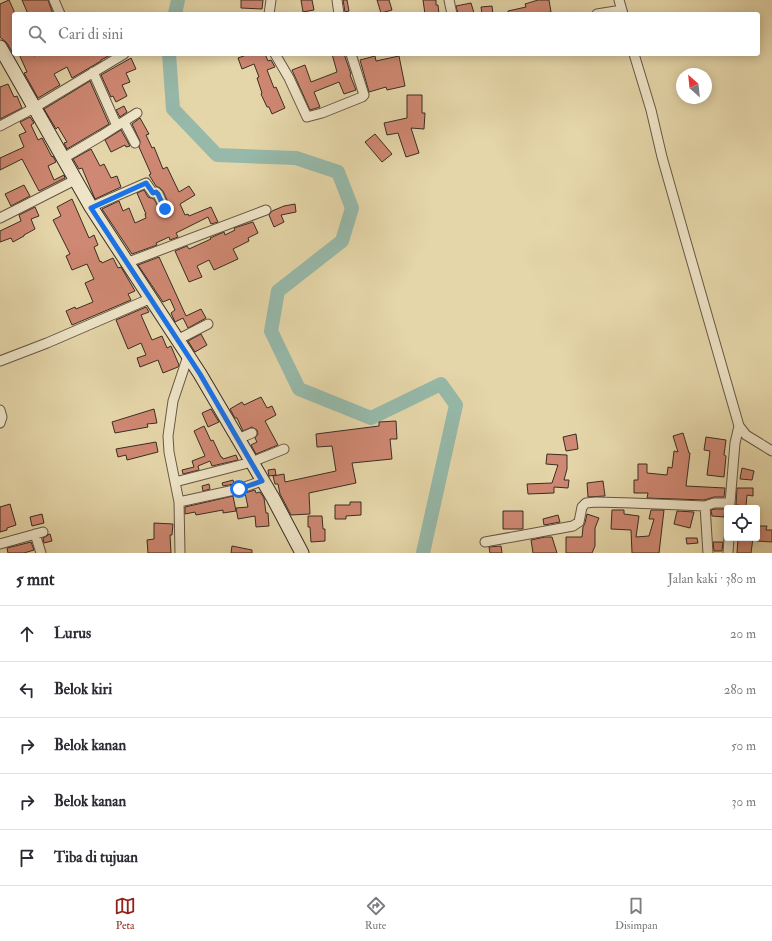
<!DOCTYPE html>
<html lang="id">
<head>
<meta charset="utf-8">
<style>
	:root { --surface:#fff; --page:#f2f2f3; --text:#2b2b33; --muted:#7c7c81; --line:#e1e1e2; --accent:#8f2418 }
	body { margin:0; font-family:"IM FELL Double Pica",serif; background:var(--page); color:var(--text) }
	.controls { position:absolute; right:12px; bottom:12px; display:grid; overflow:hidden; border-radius:4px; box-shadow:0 2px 10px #0003 }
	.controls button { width:36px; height:36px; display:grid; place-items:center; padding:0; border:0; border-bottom:1px solid var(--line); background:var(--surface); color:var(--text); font:20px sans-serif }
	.compass { position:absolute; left:676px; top:68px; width:36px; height:36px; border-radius:50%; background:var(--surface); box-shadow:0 2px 10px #0003; rotate:333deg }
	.stop { position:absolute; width:12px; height:12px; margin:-9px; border:3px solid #1a73e8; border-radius:50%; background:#fff }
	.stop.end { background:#1a73e8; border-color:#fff; box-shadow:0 1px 4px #0008 }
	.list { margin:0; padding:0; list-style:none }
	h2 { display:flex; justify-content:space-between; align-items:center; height:52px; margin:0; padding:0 16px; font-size:17px }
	h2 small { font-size:13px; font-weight:400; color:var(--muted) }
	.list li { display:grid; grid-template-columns:26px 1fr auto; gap:12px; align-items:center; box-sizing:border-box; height:56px; padding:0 16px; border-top:1px solid var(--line) }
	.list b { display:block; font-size:15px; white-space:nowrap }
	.list em { font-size:13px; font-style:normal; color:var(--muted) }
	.icon { flex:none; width:22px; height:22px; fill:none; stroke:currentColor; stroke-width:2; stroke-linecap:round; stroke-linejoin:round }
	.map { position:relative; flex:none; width:772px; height:553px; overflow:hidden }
	.search { position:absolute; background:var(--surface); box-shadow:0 2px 10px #0003; left:12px; right:12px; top:12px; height:44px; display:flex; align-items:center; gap:10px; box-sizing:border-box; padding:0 14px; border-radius:4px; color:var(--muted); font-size:15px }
	.sheet { height:332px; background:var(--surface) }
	nav { display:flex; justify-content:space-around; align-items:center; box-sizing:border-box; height:56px; border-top:1px solid var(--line); background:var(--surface); font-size:11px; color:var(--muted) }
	nav a { display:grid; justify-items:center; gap:2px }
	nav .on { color:var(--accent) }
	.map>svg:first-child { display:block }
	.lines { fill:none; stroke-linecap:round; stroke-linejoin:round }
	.river { stroke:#96b9aa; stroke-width:14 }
	.building { fill:#cf8873; stroke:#3a2d22 }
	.street-casing { stroke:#655744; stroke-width:11 }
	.secondary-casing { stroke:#3a2d22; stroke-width:15 }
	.street { stroke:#eee4c7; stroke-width:9 }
	.secondary { stroke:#eee4c7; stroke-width:13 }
	.route { stroke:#1a73e8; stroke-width:5 }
</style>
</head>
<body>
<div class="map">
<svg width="772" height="553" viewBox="0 0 772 553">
	<rect width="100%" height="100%" fill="#e5d6a9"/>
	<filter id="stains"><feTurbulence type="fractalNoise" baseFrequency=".005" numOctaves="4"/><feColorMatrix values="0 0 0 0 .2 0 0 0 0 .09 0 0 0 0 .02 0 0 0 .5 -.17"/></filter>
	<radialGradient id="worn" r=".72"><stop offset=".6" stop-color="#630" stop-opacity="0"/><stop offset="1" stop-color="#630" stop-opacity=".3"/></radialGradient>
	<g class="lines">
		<path class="river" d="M175 14 178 0
			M169 54 173 109 217 155 296 158 338 172 352 208 342 241 278 291 271 331 299 389 371 418 441 384 456 405 423 553"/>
	</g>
	<path class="building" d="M9 0 14 11V55L7 43 0 37V4Z
		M22 0H48L53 14H28Z
		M241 0H263L262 9 241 8Z
		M301 0H312L314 10 303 12Z
		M343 0H347L349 11 345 12Z
		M377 0H389L392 10 381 13Z
		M423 0H436V5H438L439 14H425Z
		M538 0H549L551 12 540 14H508V11L526 7 525 4Z
		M471 3 474 13 458 14 456 6Z
		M492 6 493 14H482L481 7Z
		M19 54H33L34 56 39 54H112L101 60V61L72 78 67 67 54 74 60 85 38 98 24 73 27 72Z
		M249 54H265L268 61 271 60 275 67 267 70 274 88 276 87 285 108 272 114 269 107H267L261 94 262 93 257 78 259 77 254 64 242 69 238 58Z
		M332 54H344L351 74 350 75 356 90 344 94 339 82 314 92 320 107 310 110 292 70 305 65 311 82 337 72Z
		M375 56 376 61 399 56 405 86 387 90 386 87 369 92 360 60Z
		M131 58 136 69 126 73 130 82 122 85 127 96 116 102 113 96 111 97 101 75Z
		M90 81 109 124 67 149 64 143 67 142 58 127 56 129 44 109Z
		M8 84 14 97 17 96 22 108 0 119V87Z
		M407 95H422V113H425L424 129 411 128 419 153 406 157 398 133 387 135 384 123 407 118Z
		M124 106 127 112 120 117 116 110Z
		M30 117 34 123 31 125 38 140 42 138 52 157 53 156 56 162 48 166 54 180 64 175 65 178 39 191 22 159 0 170V158L24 147 19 135 26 132 20 122Z
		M140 118 149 134 146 135 152 148 154 147 163 169 167 167 179 192 189 186 195 195 180 204 185 215 188 214 189 216 211 207 218 222 211 224 208 217 176 233 178 237 170 240 169 237 156 243 157 245 132 254 102 209 119 201 123 211 129 208 135 223 146 218 145 214H146L137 193 144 190 148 197 154 199 162 214H168L171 209 163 191 160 188 156 186 149 175 151 174 139 147 140 141 132 124Z
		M121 130 130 146 126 147 125 145 111 152 105 140Z
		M375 134 392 154 382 162 365 142Z
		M91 149 100 166 104 164 111 178 117 176 121 187 95 199 82 168 79 169 73 159Z
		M24 185 30 196 11 206 5 194Z
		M72 199 89 238 94 235 98 245 94 247 100 262 101 261 102 263 113 258 118 268 121 267 135 291 128 294 131 300 72 325 66 311 75 307 76 309 93 302 85 283 94 279 87 264 72 270 66 256 70 254 53 220 61 216 57 207Z
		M295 204 296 212 281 215 284 222 274 227 269 215 272 211 284 206Z
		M35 207 39 216 31 219 35 229 24 235V236L13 242 11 238 0 242V231L21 221 19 215Z
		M253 222 258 233 248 238 249 241 233 249 238 259 214 270 209 260 197 266 202 277 189 282 175 251 187 246 189 249 211 239 210 238 224 232 225 235 235 230 234 228Z
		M159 257 186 316 201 309 206 318 188 328 183 318 175 322 171 313 175 310 170 299 163 302 138 265Z
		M146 307 149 312 141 315 152 340 162 336 167 348 171 346 179 365 178 367 163 373 158 360 140 367 137 358 146 355 141 343 128 349 116 320Z
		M201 334 207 345 195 352 188 341Z
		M261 397 267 408 272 406 276 415 265 421 278 445 256 454 251 445 257 442 255 438 258 434 257 430 252 427 243 431 237 418H235L230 409 242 402 244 405Z
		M154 409 157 423 147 424 148 427 115 433 112 422Z
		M211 409 219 422 208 427 202 413Z
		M396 421 397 439H390L392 459 352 463 356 483 309 493 310 514 291 515 280 494 278 484H275L273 476 284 474 285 482 336 471 332 446 317 447 316 434 379 426V422Z
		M204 426 211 441 213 440 221 457H222L223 459 236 455 238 460 212 466 210 461 198 466 199 470 183 474 182 470 194 467 192 461 205 456 194 431Z
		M683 433 689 453H690L686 486 725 488 724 497H714L704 500 647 498 648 493H634V480H638V464H647V473L667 475 668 467 672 468 674 451 678 452 673 436Z
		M576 434 578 449 566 451 563 437Z
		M706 437 726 440 724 455 726 456 724 477 707 475 710 451 704 450Z
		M156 442 158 452 127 460 126 455 118 457 116 449Z
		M547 454 567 455V469L564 480H569L568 488 554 487V493L528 494 527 484 552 483 558 465 546 464Z
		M742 468 754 471 752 480 740 479Z
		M275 469 276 475 269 476 268 470Z
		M233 480 234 484 223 486 222 483Z
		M603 481 605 496 588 497 587 483Z
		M209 484 210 489 203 491 202 486Z
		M737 488H753V496L747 495 746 506 736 505Z
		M255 490 256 493 260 492 264 498 266 513H268L269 526 256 527 255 516 238 519 236 508 248 507 245 493Z
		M233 496 236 511 223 513V510L196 515 195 512 185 514V507Z
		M350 502H361V515L346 516V519H335V505H350Z
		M10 504 16 525 7 528V530L0 532V507Z
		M715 509H725L724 517 712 516 711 510Z
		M612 510H624V514L639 516 636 537 649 536 654 519H649L651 510H664L659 553H632L631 530 611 529Z
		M503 511H523V529H503Z
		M677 511 694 512 690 528 674 524Z
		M42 514 44 523 32 526 30 517Z
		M587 514 599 518 595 528V546L592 553H566V537H582L583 527 585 523Z
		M558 515 560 522 544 525 543 519Z
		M308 516H322L323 529H325V541L311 542 310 527H308Z
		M154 523 173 524 172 535H170L171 553H148L147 540 154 539Z
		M757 526H767L766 530H772V542L757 541Z
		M49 534H50L52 541 44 543 43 538 47 536Z
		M545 537H552L557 553H533L531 540Z
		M686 538H697L698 543 687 544Z
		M738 538H753L751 553H737Z
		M31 542 34 550 24 553H8L7 548Z
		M713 542H723L722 551H714Z
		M232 546 252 550V553H231Z
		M501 546 502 553H490L489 547Z"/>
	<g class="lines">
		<g class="street-casing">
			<path id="street" d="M54 0 60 14
				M337 0 339 14
				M449 0 452 14
				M619 0 623 14
				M269 14 271 0
				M597 14 622 10
				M275 54 289 78 307 117 322 113 362 97 364 95 351 54
				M634 54 651 110 662 157 683 231 739 426 746 435 772 451
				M93 72 117 126
				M124 122 135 143
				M0 126 34 108 124 54
				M62 159 101 136 137 113
				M91 207 146 183 153 193 156 192 158 194 165 209
				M0 218 75 180
				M126 263 266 210
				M177 340 208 324
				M0 361 47 343 149 299
				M0 410 2 417 0 423
				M238 439 252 433
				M175 482 252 462 284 449
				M179 502 239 489 262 481
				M35 534 41 553
				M485 542 573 526 579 522 582 507 586 503 596 502 632 503 705 506
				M0 544 43 532
				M180 553 179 502 169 452 168 436 173 401 188 356
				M708 553 705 506 714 503H730L735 443 739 426
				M728 553 729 538"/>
		</g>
		<g class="secondary-casing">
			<path id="secondary" d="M0 47 91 207 200 374 273 498 302 553"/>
		</g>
		<use href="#street" class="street"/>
		<use href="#secondary" class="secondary"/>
	</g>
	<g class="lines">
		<path class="route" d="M165 209 158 194 156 192 153 193 146 183 91 208 200 374 262 481 239 489"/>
	</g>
	<rect width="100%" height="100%" filter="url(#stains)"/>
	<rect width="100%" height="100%" fill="url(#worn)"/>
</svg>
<div class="controls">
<button><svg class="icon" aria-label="locate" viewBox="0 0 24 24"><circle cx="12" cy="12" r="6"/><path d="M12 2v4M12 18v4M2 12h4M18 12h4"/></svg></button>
</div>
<svg class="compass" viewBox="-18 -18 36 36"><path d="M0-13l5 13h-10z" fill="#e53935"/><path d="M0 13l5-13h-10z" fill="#7c7c81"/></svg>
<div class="stop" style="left:239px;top:489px"></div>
<div class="stop end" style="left:165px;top:209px"></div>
<div class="search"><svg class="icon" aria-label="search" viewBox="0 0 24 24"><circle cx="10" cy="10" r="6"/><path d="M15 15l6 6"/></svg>Cari di sini</div>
</div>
<section class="sheet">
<h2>5 mnt<small>Jalan kaki · 380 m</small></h2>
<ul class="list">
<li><svg class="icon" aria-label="ahead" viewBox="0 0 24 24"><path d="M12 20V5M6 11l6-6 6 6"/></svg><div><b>Lurus</b></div><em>20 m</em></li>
<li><svg class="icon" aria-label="left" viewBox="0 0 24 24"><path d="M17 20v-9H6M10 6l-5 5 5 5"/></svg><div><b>Belok kiri</b></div><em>280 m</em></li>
<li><svg class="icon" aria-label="right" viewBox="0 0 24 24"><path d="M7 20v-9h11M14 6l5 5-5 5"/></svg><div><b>Belok kanan</b></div><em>50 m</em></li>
<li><svg class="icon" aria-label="right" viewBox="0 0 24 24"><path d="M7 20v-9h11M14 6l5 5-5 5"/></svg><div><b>Belok kanan</b></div><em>30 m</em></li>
<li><svg class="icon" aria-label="arrive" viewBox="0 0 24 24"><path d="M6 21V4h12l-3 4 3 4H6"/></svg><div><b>Tiba di tujuan</b></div></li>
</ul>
</section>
<nav>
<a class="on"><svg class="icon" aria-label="map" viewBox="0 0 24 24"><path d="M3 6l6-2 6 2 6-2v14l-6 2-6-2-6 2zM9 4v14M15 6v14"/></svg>Peta</a>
<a><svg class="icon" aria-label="directions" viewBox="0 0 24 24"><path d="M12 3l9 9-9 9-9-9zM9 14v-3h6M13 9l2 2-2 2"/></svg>Rute</a>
<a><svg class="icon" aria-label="saved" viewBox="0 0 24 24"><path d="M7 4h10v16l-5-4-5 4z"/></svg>Disimpan</a>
</nav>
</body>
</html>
